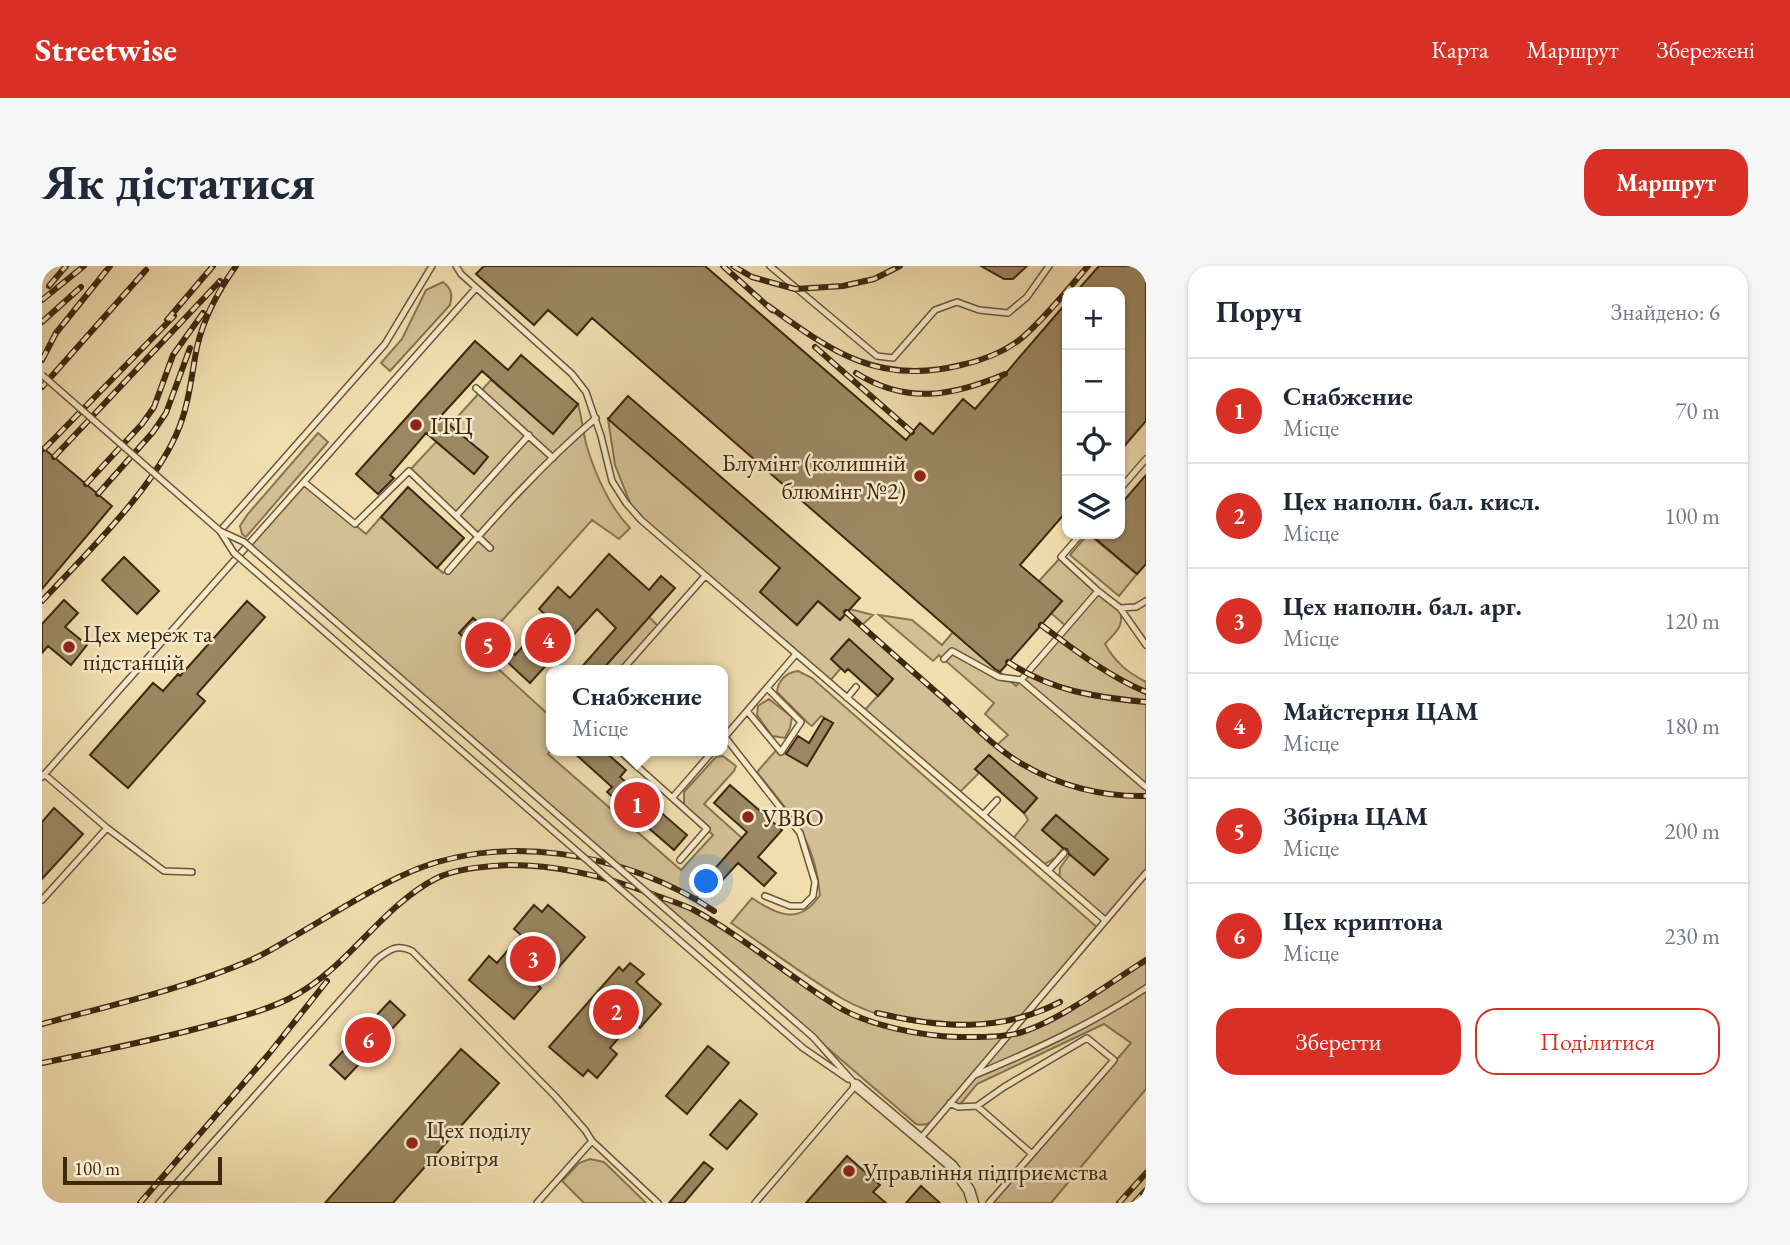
<!DOCTYPE html>
<html lang="uk">
<head>
<meta charset="utf-8">
<style>
	:root { --surface:#fff; --page:#f6f6f7; --text:#1f2937; --muted:#747a83; --line:#e0e1e3; --accent:#d93025 }
	body { margin:0; font-family:"EB Garamond",serif; background:var(--page); color:var(--text) }
	.controls { position:absolute; right:21px; top:21px; display:grid; overflow:hidden; border-radius:14px; box-shadow:0 2px 5px #0004 }
	.controls button { width:63px; height:63px; display:grid; place-items:center; padding:0; border:0; border-bottom:2px solid var(--line); background:var(--surface); color:var(--text); font:35px sans-serif }
	.scale { position:absolute; left:21px; bottom:18px; width:159px; box-sizing:border-box; padding-left:7px; border:4px solid #3e280f; border-top:0; font-size:19px; line-height:24px; white-space:nowrap; color:#3e280f; -webkit-text-stroke:5px #f6eacb; paint-order:stroke }
	.you { position:absolute; left:665px; top:616px; width:24px; height:24px; margin:-18px; border:5px solid #fff; border-radius:50%; background:#1a73e8; box-shadow:0 0 0 10px #1a73e833 }
	.badge { display:grid; place-items:center; width:46px; height:46px; border-radius:50%; background:var(--accent); color:#fff; font-size:23px; font-weight:700 }
	.pin { position:absolute; translate:-50% -50%; border:4px solid #fff; box-shadow:0 2px 7px #0006 }
	.popup { position:absolute; left:504px; top:399px; width:182px; height:91px; box-sizing:border-box; display:grid; place-content:center; border-radius:14px; background:var(--surface); filter:drop-shadow(0 2px 5px #0005); font-size:23px; white-space:nowrap; color:var(--muted) }
	.popup b { font-size:26px; color:var(--text) }
	.popup::after { content:''; position:absolute; left:50%; top:100%; margin-left:-14px; border:14px solid transparent; border-top-color:var(--surface) }
	.list { margin:0; padding:0; list-style:none }
	h2 { display:flex; justify-content:space-between; align-items:center; height:91px; margin:0; padding:0 28px; font-size:30px }
	h2 small { font-size:23px; font-weight:400; color:var(--muted) }
	.list li { display:grid; grid-template-columns:46px 1fr auto; gap:21px; align-items:center; box-sizing:border-box; height:105px; padding:0 28px; border-top:2px solid var(--line) }
	.list b { display:block; font-size:26px; white-space:nowrap }
	.list p { margin:0; font-size:23px; white-space:nowrap; color:var(--muted) }
	.list em { font-size:23px; font-style:normal; color:var(--muted) }
	.actions { display:flex; gap:14px; padding:21px 28px }
	.actions a { flex:1; padding:16px 0; border:2px solid var(--accent); border-radius:21px; text-align:center; font-size:24px; color:var(--accent) }
	.actions .main { background:var(--accent); color:#fff }
	.icon { flex:none; width:38px; height:38px; fill:none; stroke:currentColor; stroke-width:2; stroke-linecap:round; stroke-linejoin:round }
	.map { position:relative; flex:none; width:1104px; height:937px; overflow:hidden; border-radius:21px }
	header { display:flex; align-items:center; gap:42px; box-sizing:border-box; height:98px; padding:0 35px; background:var(--accent); color:#fff }
	header strong { font-size:33px }
	nav { display:flex; gap:38px; margin-inline-start:auto; font-size:24px }
	.intro { display:flex; align-items:center; justify-content:space-between; box-sizing:border-box; height:168px; padding:0 42px }
	h1 { margin:0; font-size:49px }
	.button { padding:18px 32px; border-radius:21px; background:var(--accent); color:#fff; font-size:24px; font-weight:700 }
	main { display:flex; gap:42px; padding:0 42px }
	aside { flex:1; background:var(--surface); border-radius:21px; box-shadow:0 2px 5px #0004 }
	.map>svg:first-child { display:block }
	.green { fill:#d3bf94; stroke:#887452; stroke-width:2 }
	.building { fill:#9b8762; stroke:#3e280f; stroke-width:2 }
	.lines { fill:none; stroke-linecap:round; stroke-linejoin:round }
	.service-casing { stroke:#6b5637; stroke-width:8 }
	.minor-casing { stroke:#6b5637; stroke-width:13 }
	.service { stroke:#f6eacb; stroke-width:5 }
	.minor { stroke:#f6eacb; stroke-width:10 }
	.rail-casing { stroke:#3e280f; stroke-width:6 }
	.rail { stroke:#f6eacb; stroke-width:3.5; stroke-dasharray:10; stroke-linecap:butt }
	.service-bridge-casing { stroke:#6b5637; stroke-width:8; stroke-linecap:butt }
	.service-bridge { stroke:#f6eacb; stroke-width:5 }
	.poi-dot { fill:#8f2418; stroke:#f6eacb; stroke-width:2.5 }
	.labels { text-anchor:middle; dominant-baseline:central; stroke-width:5; stroke-linejoin:round; paint-order:stroke }
	.poi-label { font-size:24px; fill:#3e280f; stroke:#f6eacb; text-anchor:start }
</style>
</head>
<body>
<header>
<strong>Streetwise</strong>
<nav><a>Карта</a><a>Маршрут</a><a>Збережені</a></nav>
</header>
<div class="intro"><h1>Як дістатися</h1><a class="button">Маршрут</a></div>
<main>
<div class="map">
<svg width="1104" height="937" viewBox="0 0 1104 937">
	<rect width="100%" height="100%" fill="#f1deaf"/>
	<filter id="stains"><feTurbulence type="fractalNoise" baseFrequency=".00286" numOctaves="4"/><feColorMatrix values="0 0 0 0 .2 0 0 0 0 .09 0 0 0 0 .02 0 0 0 .5 -.17"/></filter>
	<radialGradient id="worn" r=".72"><stop offset=".6" stop-color="#630" stop-opacity="0"/><stop offset="1" stop-color="#630" stop-opacity=".3"/></radialGradient>
	<path class="green" d="M401 16C409 22 411 28 408 39L348 105 339 97 360 73 384 24Z
		M449 114 511 167 536 138C540 152 541 167 545 181 554 210 567 240 588 262L577 273 550 254 448 368 431 352 417 367 509 451V484L506 488 639 604 671 569 642 542V526L674 491 681 490 694 500 692 505 662 538 700 572 653 625 657 629 653 633C628 618 602 606 573 599L206 279 262 216 324 268 339 251 401 307 436 270 367 205 394 176 432 207 408 159Z
		M566 153 738 302 718 326 755 359 776 335 798 354 808 343 831 349 819 360 955 479 966 469 943 448 952 437 897 389 891 395 837 349 870 354 900 379 911 366 974 420 1025 361 1009 347 1020 335 997 315 1019 291 1078 342C1082 362 1075 364 1063 378 1074 397 1085 406 1104 416V607L1063 654 1017 615 1018 602 1028 588 1052 609 1066 593 1014 549 1000 564 1021 582 1013 592 999 600 970 574 986 554 982 547 995 532 947 489 933 503 937 507 916 528 821 446 851 413 807 374 789 393 799 402 787 416 599 254 589 239 573 199Z
		M276 167 286 176 204 271 200 268 198 260 205 249Z
		M1046 268 1095 308 1077 330 1028 289Z
		M607 351 618 362 580 404H560Z
		M756 405 770 412 1056 662 979 753C925 766 850 761 801 733 762 710 726 682 689 657L710 632C736 650 758 659 778 629 773 572 749 549 715 506L736 482 765 500 791 457 779 450 770 460 767 458 735 426C736 415 744 406 756 405Z
		M727 433 750 451 748 462 743 472 730 470 715 449 716 440Z
		M603 625C618 631 634 635 648 642 702 669 747 712 799 742 842 767 927 779 975 767 1013 758 1070 715 1104 694V823L1009 937H947L977 902 980 904 1089 777 1062 758 935 818 916 841 908 837C898 848 891 862 874 858Z
		M548 893 562 896 604 937H542L520 915 537 897Z"/>
	<path class="building" d="M442 0H663L864 174 878 157 891 168 921 133 933 143 1025 36V245L978 299 1020 335 958 406 953 403 550 52 535 69 506 44 492 59 434 8Z
		M939 0H985L971 13H962Z
		M1057 0H1104V155L1078 185V26H1034Z
		M433 75 466 104 479 89 536 138 511 168 440 105 398 151 446 191 432 208 384 167 348 209 352 212 336 228 314 208Z
		M586 130 818 332 798 354 776 335 755 359 718 326 738 302 566 153Z
		M0 181 70 240 0 323Z
		M1104 209V298L1095 308 1048 268H1078V239Z
		M366 221 422 272 395 302 339 251Z
		M567 288 607 324 619 310 633 322 560 404H537L574 362 555 343 488 417 460 391 453 399 417 367 431 352 473 389 507 352 497 343 516 321 528 332Z
		M82 291 117 325 95 348 60 314Z
		M22 334 36 347 23 361 45 379 29 399 6 380 0 387V358Z
		M205 335 223 351 155 428 163 435 86 522 48 489 111 417 121 425 136 408 138 410Z
		M807 373 851 413 836 430 806 403 803 406 789 393Z
		M782 452 791 457 765 500 744 488 756 470 767 477Z
		M530 485H562L584 504 578 511 645 569 632 584 565 526 570 521Z
		M947 489 995 532 982 547 933 503Z
		M688 519 740 564 716 591 734 607 722 620 696 597 666 630 656 622 705 566 672 537Z
		M12 542 41 568 0 613V556Z
		M1014 549 1066 593 1052 609 1027 588 1025 583 1021 582 1000 564Z
		M492 639 500 646 506 639 543 671 516 702 513 699 496 719 499 722 472 753 427 714 447 690 455 697 479 669 472 663Z
		M588 697 602 708 594 716 619 738 598 762 591 755 568 782 575 788 555 812 546 804 541 810 507 781 577 701 581 705Z
		M348 735 363 749 303 813 288 799Z
		M666 780 687 797 645 848 624 830Z
		M419 783 457 817 351 937H283Z
		M698 834 715 848 685 883 668 869Z
		M805 890 838 919 831 926 844 937H764Z
		M662 896 671 903 642 937H627Z
		M879 920 898 937H864Z"/>
	<g class="lines">
		<g class="service-casing">
			<path id="service" d="M414 0 419 8 530 108 544 126 559 170 570 215 584 237 599 254 1063 654
				M728 0 835 90 851 92 893 44 915 36 937 44 966 47 985 31 1007 0
				M434 122 511 192
				M262 216 313 258 367 205 448 282
				M1078 223 1104 193
				M414 250 487 169
				M178 265 343 78 390 0
				M406 305C452 252 500 198 554 152
				M1056 325 1078 342 1094 341 1104 335
				M1078 342 1104 379
				M902 393 910 385 957 411 979 414 1104 521
				M580 404 663 310
				M979 414 1056 325 1019 291 1039 268
				M805 432 814 421
				M705 445 739 486 759 456 725 422
				M683 471 758 567 773 616 771 630 761 640H748L723 630
				M681 473 754 388
				M578 485 665 563 638 594
				M2 508 65 562 122 605 150 606
				M0 511 434 22
				M631 531 671 485
				M941 549 955 534
				M1006 605 1022 587
				M0 634 65 562
				M761 782 806 813
				M933 809C993 784 1050 758 1104 722
				M908 837 916 841 935 840 962 821 1045 772 1072 794 990 888
				M935 840 990 888 947 937
				M878 873 1104 607
				M117 937 335 693C348 683 355 678 370 685L513 830 543 864 550 875 616 937
				M495 937 550 875
				M713 937 814 819 771 771"/>
		</g>
		<g class="minor-casing">
			<path id="minor" d="M814 819 910 900 927 924 931 937"/>
		</g>
		<use href="#service" class="service"/>
		<use href="#minor" class="minor"/>
		<g class="rail-casing">
			<path id="rail" d="M681 0 730 44
				M691 0 710 11 753 23 801 20 832 13 858 0
				M7 20 24 0
				M0 34 42 0
				M725 39C789 85 836 120 919 99 942 94 963 86 981 71 1005 50 1025 24 1046 0
				M125 54 171 0
				M0 56 39 21
				M773 81 870 166
				M0 94 14 67 68 0
				M814 107C865 139 911 130 963 108
				M0 121 104 4
				M2 183 132 50
				M12 191 178 15
				M44 218 100 158 112 141 131 89 161 47
				M56 228 111 166 124 147 148 82
				M0 335C43 289 109 225 134 169 147 141 149 111 155 81 162 51 176 25 194 0
				M804 346C836 375 869 404 901 432 926 454 951 481 980 498 1017 520 1061 531 1104 530
				M999 359C1033 384 1064 409 1104 426
				M966 396C1010 425 1052 431 1104 436
				M835 747C898 762 959 767 1018 736
				M0 758C70 739 142 723 209 694 223 688 237 679 251 671 286 651 321 628 357 611 455 563 584 586 672 645
				M0 797C54 786 108 775 161 761 193 752 225 745 254 729 308 699 340 640 395 612 415 602 445 600 467 599 517 599 563 610 610 628 623 633 637 637 650 643 702 671 747 711 798 742 829 760 880 770 916 771 935 771 958 772 977 767 1018 755 1067 717 1104 694
				M98 937 226 789 285 715
				M1077 937 1104 907
				M1092 937 1104 924"/>
		</g>
		<use href="#rail" class="rail"/>
		<g class="service-bridge-casing">
			<path id="service-bridge" d="M0 109 178 265 192 287 761 782
				M178 265 202 276 771 771"/>
		</g>
		<use href="#service-bridge" class="service-bridge"/>
	</g>
	<g class="poi-dot">
		<circle cx="374" cy="159" r="7"/>
		<circle cx="878" cy="210" r="7"/>
		<circle cx="27" cy="381" r="7"/>
		<circle cx="706" cy="551" r="7"/>
		<circle cx="370" cy="877" r="7"/>
		<circle cx="807" cy="905" r="7"/>
	</g>
	<g class="labels">
		<g class="poi-label">
			<text x="388" y="159">ІТЦ</text>
			<text x="864" y="196" text-anchor="end">Блумінг (колишній<tspan x="864" dy="28">блюмінг №2)</tspan></text>
			<text x="41" y="367">Цех мереж та<tspan x="41" dy="28">підстанцій</tspan></text>
			<text x="720" y="551">УВВО</text>
			<text x="384" y="863">Цех поділу<tspan x="384" dy="28">повітря</tspan></text>
			<text x="821" y="905">Управління підприємства</text>
		</g>
	</g>
	<rect width="100%" height="100%" filter="url(#stains)"/>
	<rect width="100%" height="100%" fill="url(#worn)"/>
</svg>
<div class="controls">
<button>+</button>
<button>−</button>
<button><svg class="icon" aria-label="locate" viewBox="0 0 24 24"><circle cx="12" cy="12" r="6"/><path d="M12 2v4M12 18v4M2 12h4M18 12h4"/></svg></button>
<button><svg class="icon" aria-label="layers" viewBox="0 0 24 24"><path d="M12 4l9 5-9 5-9-5zM3 14l9 5 9-5"/></svg></button>
</div>
<div class="scale">100 m</div>
<div class="you"></div>
<div class="pin badge" style="left:595px;top:539px">1</div>
<div class="popup"><b>Снабжение</b>Місце</div>
<div class="pin badge" style="left:574px;top:746px">2</div>
<div class="pin badge" style="left:491px;top:693px">3</div>
<div class="pin badge" style="left:506px;top:374px">4</div>
<div class="pin badge" style="left:446px;top:379px">5</div>
<div class="pin badge" style="left:326px;top:774px">6</div>
</div>
<aside>
<h2>Поруч<small>Знайдено: 6</small></h2>
<ul class="list">
<li><span class="badge">1</span><div><b>Снабжение</b><p>Місце</p></div><em>70 m</em></li>
<li><span class="badge">2</span><div><b>Цех наполн. бал. кисл.</b><p>Місце</p></div><em>100 m</em></li>
<li><span class="badge">3</span><div><b>Цех наполн. бал. арг.</b><p>Місце</p></div><em>120 m</em></li>
<li><span class="badge">4</span><div><b>Майстерня ЦАМ</b><p>Місце</p></div><em>180 m</em></li>
<li><span class="badge">5</span><div><b>Збірна ЦАМ</b><p>Місце</p></div><em>200 m</em></li>
<li><span class="badge">6</span><div><b>Цех криптона</b><p>Місце</p></div><em>230 m</em></li>
</ul>
<div class="actions"><a class="main">Зберегти</a><a>Поділитися</a></div>
</aside>
</main>
</body>
</html>
